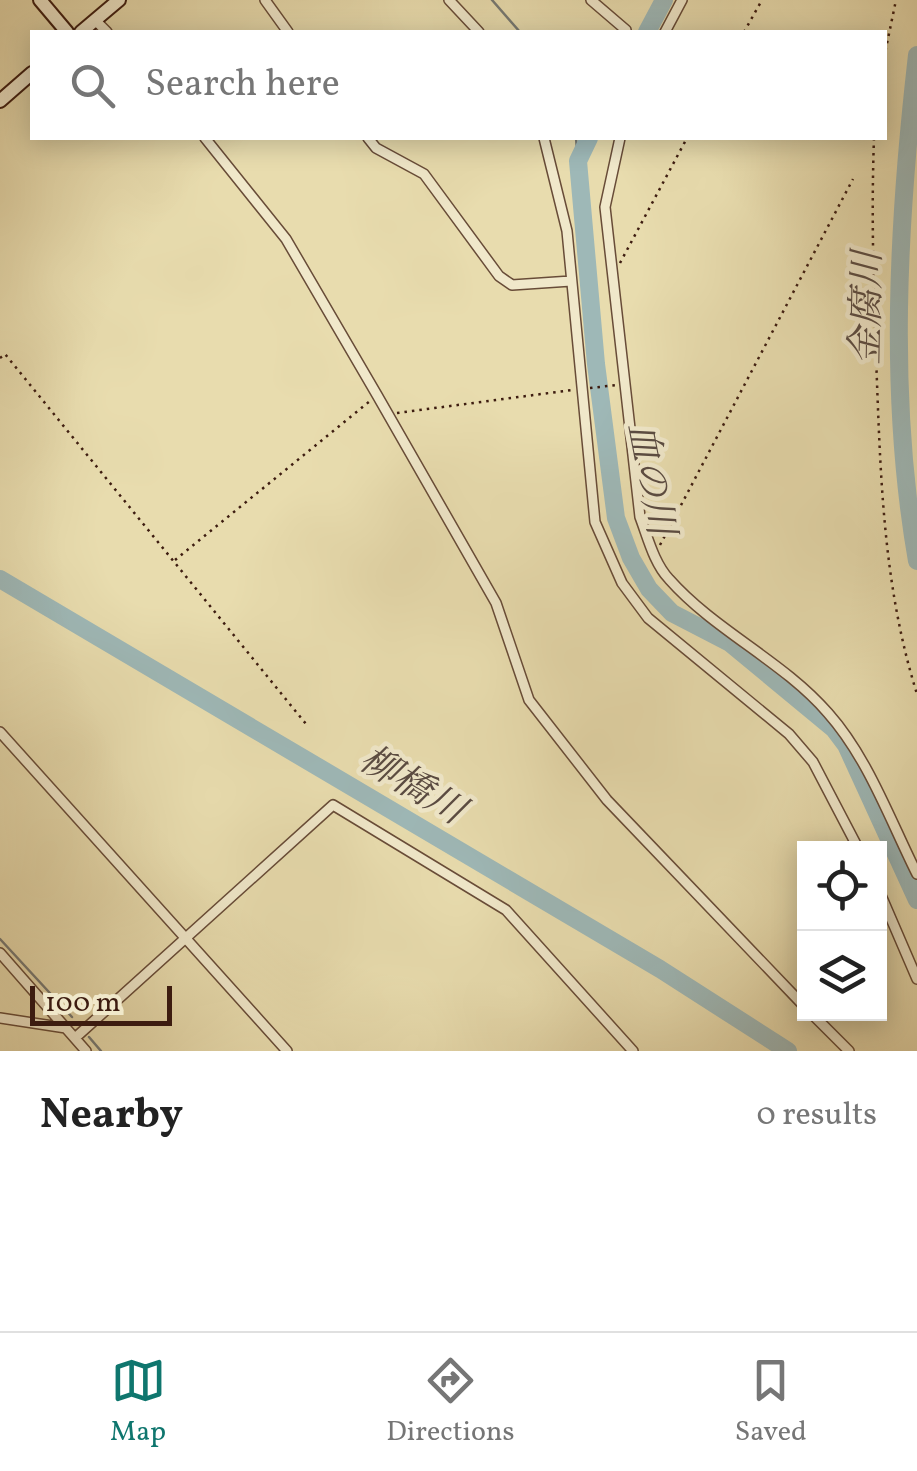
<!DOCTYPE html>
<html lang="en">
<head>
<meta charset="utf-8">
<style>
	:root { --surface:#fff; --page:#f2f2f2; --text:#222; --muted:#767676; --line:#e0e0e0; --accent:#0f766e }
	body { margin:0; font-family:Vollkorn,"Noto Serif JP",serif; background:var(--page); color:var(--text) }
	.controls { position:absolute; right:30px; bottom:30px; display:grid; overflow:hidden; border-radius:0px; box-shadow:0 5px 25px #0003 }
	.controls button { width:90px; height:90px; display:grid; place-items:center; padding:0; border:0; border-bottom:2px solid var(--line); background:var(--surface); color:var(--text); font:50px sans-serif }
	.scale { position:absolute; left:30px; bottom:25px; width:142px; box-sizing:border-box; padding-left:10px; border:5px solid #3d1c10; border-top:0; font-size:28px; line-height:35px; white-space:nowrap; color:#3d1c10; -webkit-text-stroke:8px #f0e8ca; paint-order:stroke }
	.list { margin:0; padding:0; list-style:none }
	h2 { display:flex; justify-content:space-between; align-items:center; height:130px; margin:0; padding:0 40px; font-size:42px }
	h2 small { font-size:32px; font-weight:400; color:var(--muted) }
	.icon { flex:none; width:55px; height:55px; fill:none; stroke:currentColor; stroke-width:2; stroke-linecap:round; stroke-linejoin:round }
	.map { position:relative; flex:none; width:917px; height:1051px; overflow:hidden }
	.search { position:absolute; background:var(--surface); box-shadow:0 5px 25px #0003; left:30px; right:30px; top:30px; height:110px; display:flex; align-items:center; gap:25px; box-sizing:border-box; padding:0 35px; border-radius:0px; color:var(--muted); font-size:38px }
	.sheet { height:280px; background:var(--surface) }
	nav { display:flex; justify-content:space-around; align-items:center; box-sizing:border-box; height:140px; border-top:2px solid var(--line); background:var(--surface); font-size:28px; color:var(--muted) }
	nav a { display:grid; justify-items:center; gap:5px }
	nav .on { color:var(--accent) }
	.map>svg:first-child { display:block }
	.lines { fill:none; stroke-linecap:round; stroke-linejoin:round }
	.stream { stroke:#777a74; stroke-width:2.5 }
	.river { stroke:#9eb8b7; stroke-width:18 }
	.street-casing { stroke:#684c38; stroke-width:12 }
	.secondary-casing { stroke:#3d1c10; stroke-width:16 }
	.path { stroke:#3d1c10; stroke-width:2.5; stroke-dasharray:2.5 5; stroke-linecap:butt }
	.street { stroke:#f0e8ca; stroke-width:9 }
	.secondary { stroke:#f0e8ca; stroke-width:12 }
	.labels { text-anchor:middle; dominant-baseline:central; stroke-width:9; stroke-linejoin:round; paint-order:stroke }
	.water-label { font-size:38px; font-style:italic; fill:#5a4b42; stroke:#f0e8ca }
</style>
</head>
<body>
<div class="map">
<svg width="917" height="1051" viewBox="0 0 917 1051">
	<rect width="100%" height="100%" fill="#e8dcae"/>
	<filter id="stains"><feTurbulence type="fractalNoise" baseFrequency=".002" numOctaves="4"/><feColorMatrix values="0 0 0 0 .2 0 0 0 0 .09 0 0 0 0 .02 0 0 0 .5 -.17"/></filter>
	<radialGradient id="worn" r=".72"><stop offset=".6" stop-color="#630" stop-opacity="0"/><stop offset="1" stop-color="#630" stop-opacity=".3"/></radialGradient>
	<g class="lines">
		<path class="stream" d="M492 0 520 32
			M576 138 578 161
			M0 939 72 1017
			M89 1037 101 1051"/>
		<path class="river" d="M647 32 664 0
			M917 55C898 222 888 395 917 561
			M589 138 578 161 596 364 616 518 631 558 649 589 672 613 730 643 834 729 846 745 917 900
			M0 579 660 969 788 1051"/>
		<g class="street-casing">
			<path id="street" d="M265 0 288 32
				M449 0 479 32
				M591 0 626 30
				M95 20 107 32
				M665 32 682 0
				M205 138 286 239 377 395 496 603 529 700 607 800 804 1006
				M368 138 376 148 424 174 499 276 512 285 571 281
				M544 138 567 231 595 522 622 583 648 618 789 734 813 762 858 848
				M620 138 605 207 640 517C648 538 654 563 669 579 715 631 783 661 828 713 868 758 890 820 917 874
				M0 732 287 1051
				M880 893 917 979
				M0 953 86 1051
				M812 1014 849 1051
				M0 1018 66 1028
				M75 1038 333 805 506 910 633 1051"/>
		</g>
		<g class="secondary-casing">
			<path id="secondary" d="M40 0 67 32
				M81 32 119 0
				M0 101 32 73"/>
		</g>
		<path class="path" d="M744 32 762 0
			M884 58 896 0
			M874 138C871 220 874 301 877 383 881 490 885 592 917 694
			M620 263 687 138
			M0 358 5 354 306 724
			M590 388 617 385
			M397 413 572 390
			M660 545 853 179
			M175 560 370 401"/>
		<use href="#street" class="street"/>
		<use href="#secondary" class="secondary"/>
	</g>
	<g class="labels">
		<g class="water-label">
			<text transform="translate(869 308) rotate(-89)">金腐川</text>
			<text transform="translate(649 479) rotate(79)">血の川</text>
			<text transform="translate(411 787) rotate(31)">柳橋川</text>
		</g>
	</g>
	<rect width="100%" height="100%" filter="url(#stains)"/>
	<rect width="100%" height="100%" fill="url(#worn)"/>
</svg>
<div class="controls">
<button><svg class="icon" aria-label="locate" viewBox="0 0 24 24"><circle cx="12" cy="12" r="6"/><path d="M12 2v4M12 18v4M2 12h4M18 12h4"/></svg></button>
<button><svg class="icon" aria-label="layers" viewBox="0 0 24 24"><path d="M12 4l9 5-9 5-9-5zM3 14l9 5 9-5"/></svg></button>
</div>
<div class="scale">100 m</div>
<div class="search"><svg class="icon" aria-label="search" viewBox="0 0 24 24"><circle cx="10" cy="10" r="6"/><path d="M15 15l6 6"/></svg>Search here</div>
</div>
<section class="sheet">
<h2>Nearby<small>0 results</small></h2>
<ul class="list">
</ul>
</section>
<nav>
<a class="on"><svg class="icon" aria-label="map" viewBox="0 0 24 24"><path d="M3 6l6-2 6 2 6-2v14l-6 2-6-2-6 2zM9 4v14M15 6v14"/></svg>Map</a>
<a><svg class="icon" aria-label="directions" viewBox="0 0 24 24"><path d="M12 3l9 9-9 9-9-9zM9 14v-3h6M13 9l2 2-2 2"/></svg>Directions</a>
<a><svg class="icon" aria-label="saved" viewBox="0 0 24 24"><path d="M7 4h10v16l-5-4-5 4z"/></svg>Saved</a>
</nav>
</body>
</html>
